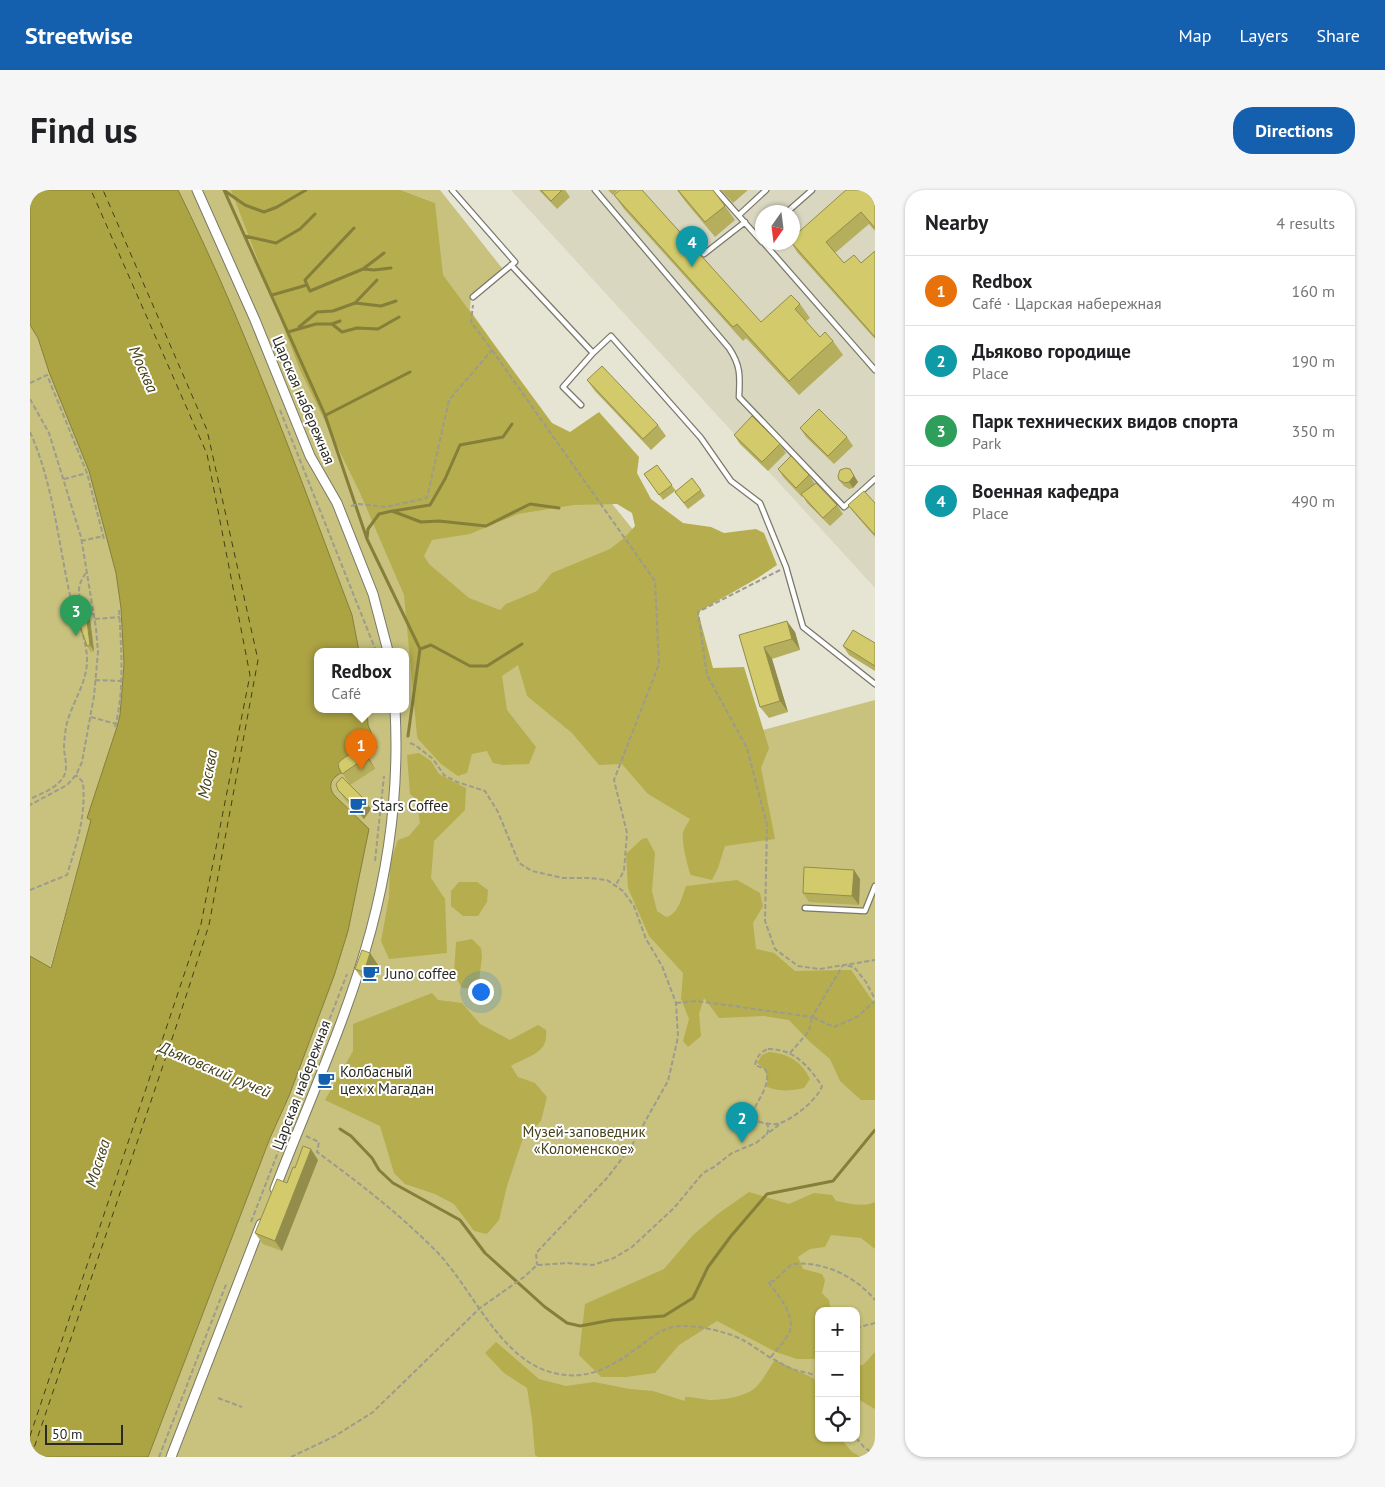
<!DOCTYPE html>
<html lang="en">
<head>
<meta charset="utf-8">
<style>
	:root { --surface:#fff; --page:#f6f6f6; --text:#202124; --muted:#757577; --line:#e0e0e0; --accent:#1460af }
	body { margin:0; font-family:"PT Sans",sans-serif; background:var(--page); color:var(--text) }
	.controls { position:absolute; right:15px; bottom:15px; display:grid; overflow:hidden; border-radius:10px; box-shadow:0 1px 4px #0004 }
	.controls button { width:45px; height:45px; display:grid; place-items:center; padding:0; border:0; border-bottom:1px solid var(--line); background:var(--surface); color:var(--text); font:25px sans-serif }
	.compass { position:absolute; left:725px; top:15px; width:45px; height:45px; border-radius:50%; background:var(--surface); box-shadow:0 1px 4px #0004; rotate:194deg }
	.scale { position:absolute; left:15px; bottom:12px; width:78px; box-sizing:border-box; padding-left:5px; border:2px solid #2a2a23; border-top:0; font-size:14px; line-height:18px; white-space:nowrap; color:#2a2a23; -webkit-text-stroke:4px #fff; paint-order:stroke }
	.you { position:absolute; left:450px; top:801px; width:18px; height:18px; margin:-12px; border:4px solid #fff; border-radius:50%; background:#1a73e8; box-shadow:0 0 0 8px #1a73e833 }
	.badge { display:grid; place-items:center; width:32px; height:32px; border-radius:50%; background:var(--accent); color:#fff; font-size:16px; font-weight:700 }
	.pin { position:absolute; translate:-50% -41px; filter:drop-shadow(0 1px 2px #0008) }
	.pin::after { content:''; position:absolute; top:26px; width:18px; height:15px; background:inherit; clip-path:polygon(0 0,100% 0,50% 100%) }
	.popup { position:absolute; left:284px; top:458px; width:95px; height:65px; box-sizing:border-box; display:grid; place-content:center; border-radius:10px; background:var(--surface); filter:drop-shadow(0 1px 4px #0005); font-size:16px; white-space:nowrap; color:var(--muted) }
	.popup b { font-size:19px; color:var(--text) }
	.popup::after { content:''; position:absolute; left:50%; top:100%; margin-left:-10px; border:10px solid transparent; border-top-color:var(--surface) }
	.list { margin:0; padding:0; list-style:none }
	h2 { display:flex; justify-content:space-between; align-items:center; height:65px; margin:0; padding:0 20px; font-size:21px }
	h2 small { font-size:16px; font-weight:400; color:var(--muted) }
	.list li { display:grid; grid-template-columns:32px 1fr auto; gap:15px; align-items:center; box-sizing:border-box; height:70px; padding:0 20px; border-top:1px solid var(--line) }
	.list b { display:block; font-size:19px; white-space:nowrap }
	.list p { margin:0; font-size:16px; white-space:nowrap; color:var(--muted) }
	.list em { font-size:16px; font-style:normal; color:var(--muted) }
	.icon { flex:none; width:28px; height:28px; fill:none; stroke:currentColor; stroke-width:2; stroke-linecap:round; stroke-linejoin:round }
	.map { position:relative; flex:none; width:845px; height:1267px; overflow:hidden; border-radius:20px }
	header { display:flex; align-items:center; gap:30px; box-sizing:border-box; height:70px; padding:0 25px; background:var(--accent); color:#fff }
	header strong { font-size:24px }
	nav { display:flex; gap:28px; margin-inline-start:auto; font-size:18px }
	.intro { display:flex; align-items:center; justify-content:space-between; box-sizing:border-box; height:120px; padding:0 30px }
	h1 { margin:0; font-size:35px }
	.button { padding:12px 22px; border-radius:20px; background:var(--accent); color:#fff; font-size:18px; font-weight:700 }
	main { display:flex; gap:30px; padding:0 30px }
	aside { flex:1; background:var(--surface); border-radius:20px; box-shadow:0 1px 4px #0004 }
	.map>svg:first-child { display:block }
	.built { fill:#d9d7c0; fill-rule:evenodd }
	.green { fill:#c8c27e; fill-rule:evenodd }
	.forest { fill:#b5ad4e; fill-rule:evenodd }
	.water { fill:#aca343; stroke:#857f39 }
	.lines { fill:none; stroke-linecap:round; stroke-linejoin:round }
	.stream { stroke:#857f39; stroke-width:3 }
	.ferry { stroke:#444018; stroke-width:1; stroke-dasharray:6 5; stroke-linecap:butt }
	.lane-casing { stroke:#79786a; stroke-width:7 }
	.street-casing { stroke:#79786a; stroke-width:11 }
	.path { stroke:#9c9b8e; stroke-width:2; stroke-dasharray:5 2.5; stroke-linecap:butt }
	.lane { stroke:#fff; stroke-width:4.5 }
	.street { stroke:#fff; stroke-width:9 }
	.wall { fill:#b5ae5c }
	.shaded-wall { fill:#938d4b }
	.building { fill:#d2ca6b; stroke:#938d4b }
	.labels { text-anchor:middle; dominant-baseline:central; stroke-width:4; stroke-linejoin:round; paint-order:stroke }
	.street-label { font-size:15px; fill:#2a2a23; stroke:#fff }
	.poi-label { font-size:15px; fill:#2a2a23; stroke:#fff; text-anchor:start }
	.park-label { font-size:15px; fill:#454119; stroke:#fff }
	.water-label { font-size:16px; font-style:italic; fill:#444018; stroke:#fff }
</style>
</head>
<body>
<header>
<strong>Streetwise</strong>
<nav><a>Map</a><a>Layers</a><a>Share</a></nav>
</header>
<div class="intro"><h1>Find us</h1><a class="button">Directions</a></div>
<main>
<div class="map">
<svg width="845" height="1267" viewBox="0 0 845 1267">
	<rect width="100%" height="100%" fill="#e6e5d4"/>
	<path class="built" d="M481 0H845V398L654 189ZM732 22H762V52H732Z"/>
	<path class="green" d="M148 0H362L405 13 371 0H410L472 78 441 107 440 120 533 253 659 409 686 513 718 544 845 510V1267H118L240 948 259 906 335 656 339 639 304 605C300 599 299 593 305 587L347 557 338 535 337 519H375V461H329L322 425 255 249 197 108ZM789 1121H826V1248H789Z
		M0 135 8 148 19 182 59 281 86 383 91 418 94 474 90 525 87 537 58 628 61 630 20 778 0 766Z"/>
	<path class="forest" d="M201 0H371L405 13 413 85 522 233 540 242 569 222 609 267 607 283 621 309 653 333 681 337 694 343 726 339 734 343 747 375 726 389 668 422 683 478 714 477 739 558 731 578 745 649 695 656 688 678 682 690 661 685C658 679 651 649 653 643 654 638 658 633 660 629L618 604 592 574 569 575 542 543 497 506 488 475 472 486 477 520 506 557 499 574 473 575 463 573 457 561 442 564 437 583 428 586 411 574 388 549 387 546 374 405 330 303 270 180ZM587 314 602 323 605 336 593 349 580 359 522 383 507 401 476 414 470 420 439 408 399 374 394 366 402 350 440 344 488 324 543 315Z
		M389 563 401 571 409 584 436 598 435 620 404 651 401 688 415 709 417 763 359 769 351 751 359 707 360 673 368 650 379 646 390 633 386 609 380 604 377 565Z
		M617 648 625 663 622 701 627 721 636 727C648 725 652 707 656 696L707 690 730 703 733 716 723 733 726 759 744 763 765 781 821 780 842 810 845 812V910H831L810 891 800 869 780 852 759 830 734 826 689 828 674 808 669 824 671 846 658 857 653 851 659 829 651 809 653 783 619 746 598 698 596 664 612 649Z
		M429 692H447L458 700 457 712 448 726H433L421 716V701Z
		M442 749 451 758 452 767 448 799 432 798 424 784 426 752Z
		M402 803 408 810 432 813 450 834 480 850 508 835 516 840C519 864 499 865 481 876L488 887 505 893 517 907 511 931 492 951 477 996 469 1030 457 1044 444 1041 424 1014 405 1004 375 994 364 983 350 936 295 910 323 861V834Z
		M739 862C759 864 771 871 780 889L774 898C760 901 751 902 737 897 738 885 737 880 727 873L732 865Z
		M719 1002 759 1014 784 1003 802 1005 806 1011C819 1013 832 1018 845 1012V1059L831 1048 801 1045 795 1057 780 1059 768 1067 773 1079 792 1084 795 1090 792 1103 799 1110 801 1121H789V1164L784 1169H767L746 1162 687 1131 649 1155 625 1183 596 1187H571L549 1165 555 1114 634 1079 663 1045 689 1023Z
		M466 1152 509 1189 536 1196 564 1192 600 1199 623 1201 655 1211V1207C664 1207 671 1209 679 1210 693 1210 717 1207 727 1196 734 1189 739 1178 745 1170L783 1188 789 1195V1248H810L822 1262 831 1267H508L505 1265 502 1229 497 1198 474 1183 455 1163Z
		M845 1162V1219L826 1208V1176L833 1175Z"/>
	<path class="water" d="M0 0H148C216 137 268 282 322 425L329 461H287V519H337L338 535 347 557 305 587C299 593 300 599 304 605L339 639 318 741 304 786 259 906 240 948 118 1267H0V766L21 778 61 630 57 628 87 537 90 525 94 474 91 418 86 383 59 281 19 182 8 148 0 135Z"/>
	<g class="lines">
		<path class="stream" d="M194 0 295 225 337 349 390 459 378 546
			M195 1 215 15 234 22 247 17 276 0
			M215 46 246 53 270 39 285 24
			M333 79 354 63
			M277 95 275 90 324 38
			M242 105 277 95 280 101 333 79 344 80 361 78
			M325 113 347 90
			M302 134 310 131
			M269 137 287 122 303 121 325 113 351 116 366 111
			M258 142 286 134H302L312 142 327 138 348 139 369 127
			M296 225 380 182
			M363 321 400 315 415 289 430 255 473 247 482 234
			M337 348 338 339 349 324 362 321 391 332 409 331 456 336 500 314 529 318
			M390 459 401 455 440 476H457L492 454
			M310 939 321 946 342 968 349 980 363 993 430 1030 455 1063 515 1117 537 1133 550 1136 582 1130 634 1126 663 1108 678 1077 701 1046 737 1004 803 991 845 940"/>
		<path class="ferry" d="M0 1246 171 734 220 485 177 264 61 0
			M1 1267 147 834 179 735 228 470 177 240 73 0"/>
		<g class="lane-casing">
			<path id="lane" d="M422 0 485 72 443 107
				M565 0 699 158C711 176 710 186 709 207L814 317 845 289
				M686 0 732 52
				M757 22 782 0
				M709 25 736 0
				M733 52 845 180
				M674 64 715 32
				M481 75 563 163
				M551 215 533 197 563 163 581 146 671 248 701 291 730 313 756 377 773 437 845 494
				M775 718 835 721 845 696"/>
		</g>
		<g class="street-casing">
			<path id="street" d="M167 0 225 130 280 266 307 313 343 404 358 461
				M245 999C278 913 317 829 341 740 360 669 369 592 365 519
				M141 1267 231 1034"/>
		</g>
		<path class="path" d="M462 160 625 391 629 474 584 590 597 643 594 681 585 696
			M0 193 17 185 57 283 74 349
			M0 209 19 243 51 347 66 438 68 462 64 506 52 572 46 585 37 595 0 615
			M250 220 346 461
			M0 242C23 293 28 351 40 405 45 425 56 446 57 468 58 493 41 513 36 537 35 544 34 552 34 559 35 569 39 580 32 589 25 599 10 604 0 609
			M34 289 57 283
			M321 316 329 314 356 317 397 308 419 210 462 160 441 132 443 115
			M51 351 74 346
			M750 380 668 422 677 485 717 558 737 635 735 731 745 759 768 776 790 779 845 770
			M56 383C44 398 48 415 64 425
			M65 429 90 427
			M65 490 91 491
			M61 527 86 534
			M85 537C95 499 91 457 89 418
			M380 553 385 555 403 569 414 585 427 592 455 601 468 622 489 673 502 681 533 688H559L577 690 593 701 604 716 616 749 632 776 646 813 648 847 638 891 617 928 601 957 577 988 506 1063 507 1075
			M345 671 354 586
			M0 700 37 685C47 652 56 627 53 592L46 585
			M646 813 667 811 782 827 813 775 824 777 836 792 845 809
			M738 859C765 859 778 876 792 896 788 909 763 929 750 933 746 935 739 934 734 933 728 932 725 930 722 924 727 910 743 893 735 879L725 875C727 867 730 862 738 859Z
			M760 863 779 841 782 827 804 837 827 827 845 811
			M736 933 739 938 737 944 750 934
			M276 946 289 952 287 962C328 992 367 1022 403 1058 442 1095 468 1170 524 1183 561 1192 585 1174 613 1154 621 1148 629 1141 639 1138 657 1132 696 1141 713 1150 722 1155 731 1162 741 1168 749 1172 757 1177 765 1180 773 1182 783 1183 789 1189
			M221 1032 317 784
			M826 1138 845 1133
			M741 1167C747 1159 756 1150 760 1141 765 1125 747 1103 738 1092L744 1091 762 1074C794 1071 825 1086 845 1110
			M786 1186 789 1180
			M188 1208 212 1217
			M826 1248 834 1257 845 1265
			M129 1267 197 1092
			M261 1267 305 1246 343 1222 450 1118 494 1087 507 1075 537 1073 563 1075 584 1068 602 1057 644 1018 673 983 684 977 702 963 726 953 737 944"/>
		<use href="#lane" class="lane"/>
		<use href="#street" class="street"/>
	</g>
	<path class="wall" d="M509 0H535L540 7 527 19Z
		M578 0H588L583 5Z
		M647 0 695 16 705 30 685 47 655 11Z
		M691 0H718L703 13Z
		M845 0V41L839 34 805 63 814 73H831L845 61V149L767 62 761 52Z
		M584 5 731 132 770 114 780 128 776 131 790 147 803 151 813 165 769 205 716 148 713 151 594 19Z
		M557 190 628 235 636 246 621 260 565 201Z
		M770 238 817 247 823 256 804 274 776 247Z
		M704 245 750 254 756 263 738 281 710 254Z
		M627 275 646 301 671 300 675 306 658 319 645 302V301L633 310 614 284Z
		M748 279 779 285 785 294 807 315 813 324 800 336 777 313 773 306 772 307 754 288Z
		M820 279 828 292 823 298 819 299 814 296 809 290Z
		M845 313V347L825 324 818 315Z
		M56 423 60 429 64 461 61 462 57 456Z
		M765 442 770 460 742 469 758 522 739 528 730 517 709 445Z
		M845 453V481L819 465 813 456Z
		M331 556 339 568 345 579 320 595 341 619 334 629 316 611 308 600 320 595 309 578Z
		M824 680 830 689 829 715 779 712 773 703Z
		M340 763 348 775 342 793 333 790 325 779Z
		M288 970 252 1061 233 1054 225 1043 257 993 265 978Z"/>
	<path class="shaded-wall" d="M820 279 828 292 823 298 819 292Z
		M56 423 60 429 64 461 60 455Z
		M757 431 765 442 770 460 762 449Z
		M734 457 742 469 758 522 750 511Z
		M331 556 339 568 345 579 337 567Z
		M333 608 341 619 334 629 326 618Z
		M824 680 830 689 829 715 822 706Z
		M340 763 348 775 342 793 334 782Z
		M281 959 288 970 252 1061 245 1051Z"/>
	<path class="building" d="M511 0H532L521 11Z
		M590 0H612L731 132 761 105 770 114 765 119 790 147 795 142 803 151 759 191 707 134 703 137 584 5Z
		M648 0H683L695 16 675 32Z
		M816 0H845V38L831 22 796 52 814 73 824 65 831 73 845 61V147L761 52H762V48Z
		M572 176 628 235 613 249 557 190Z
		M789 219 817 247 798 266 770 238Z
		M722 226 750 254 732 272 704 245Z
		M761 266 779 285 766 298 748 279Z
		M627 275 642 295 629 305 614 284Z
		M816 278 820 279 824 286 819 292 815 293 809 290 808 286 810 280Z
		M662 288 671 300 654 313 645 302Z
		M786 293 807 315 793 328 771 304Z
		M834 301 845 313V345L818 315Z
		M48 420 56 423 60 455 57 456 47 427Z
		M757 431 762 449 734 457 750 511 730 517 709 445Z
		M823 440 845 453V476L813 456Z
		M331 556 337 567 312 584 309 578 308 574 310 571Z
		M312 587 333 608 326 618 308 600 306 594Z
		M774 677 824 680 822 706 773 703Z
		M332 760 340 763 334 782 325 779Z
		M273 956 281 959 245 1051 225 1043 247 989 257 993 263 977 265 978Z"/>
	<defs>
		<g id="cafe-bare" transform="scale(1.35)"><path d="M-5.5-4.5H6V0H3Q3 3.5 0 3.5H-2.5Q-5.5 3.5-5.5 0ZM3-3.2v2h1.7v-2ZM-6 4.5H4V6H-6Z" fill="#1460af" stroke="#fff" stroke-width="2.5" paint-order="stroke"/></g>
	</defs>
	<g fill-rule="evenodd">
		<use href="#cafe-bare" x="328" y="615"/>
		<use href="#cafe-bare" x="341" y="783"/>
		<use href="#cafe-bare" x="296" y="890"/>
	</g>
	<g class="labels">
		<g class="street-label">
			<text transform="translate(274 210) rotate(67)">Царская набережная</text>
			<text transform="translate(271 895) rotate(-69)">Царская набережная</text>
		</g>
		<g class="poi-label">
			<text x="342" y="615">Stars Coffee</text>
			<text x="355" y="783">Juno coffee</text>
			<text x="310" y="881">Колбасный<tspan x="310" dy="17">цех x Магадан</tspan></text>
		</g>
		<g class="park-label">
			<text x="554" y="941">Музей-заповедник<tspan x="554" dy="17">«Коломенское»</tspan></text>
		</g>
		<g class="water-label">
			<text transform="translate(114 179) rotate(66)">Москва</text>
			<text transform="translate(177 584) rotate(-79)">Москва</text>
			<text transform="translate(185 879) rotate(23)">Дьяковский ручей</text>
			<text transform="translate(67 973) rotate(-72)">Москва</text>
		</g>
	</g>
</svg>
<div class="controls">
<button>+</button>
<button>−</button>
<button><svg class="icon" aria-label="locate" viewBox="0 0 24 24"><circle cx="12" cy="12" r="6"/><path d="M12 2v4M12 18v4M2 12h4M18 12h4"/></svg></button>
</div>
<svg class="compass" viewBox="-18 -18 36 36"><path d="M0-13l5 13h-10z" fill="#e53935"/><path d="M0 13l5-13h-10z" fill="#757577"/></svg>
<div class="scale">50 m</div>
<div class="you"></div>
<div class="pin badge" style="left:331px;top:580px;background:#e8710a">1</div>
<div class="popup"><b>Redbox</b>Café</div>
<div class="pin badge" style="left:712px;top:953px;background:#0f9aa8">2</div>
<div class="pin badge" style="left:46px;top:446px;background:#2e9e5b">3</div>
<div class="pin badge" style="left:662px;top:77px;background:#0f9aa8">4</div>
</div>
<aside>
<h2>Nearby<small>4 results</small></h2>
<ul class="list">
<li><span class="badge" style="background:#e8710a">1</span><div><b>Redbox</b><p>Café · Царская набережная</p></div><em>160 m</em></li>
<li><span class="badge" style="background:#0f9aa8">2</span><div><b>Дьяково городище</b><p>Place</p></div><em>190 m</em></li>
<li><span class="badge" style="background:#2e9e5b">3</span><div><b>Парк технических видов спорта</b><p>Park</p></div><em>350 m</em></li>
<li><span class="badge" style="background:#0f9aa8">4</span><div><b>Военная кафедра</b><p>Place</p></div><em>490 m</em></li>
</ul>
</aside>
</main>
</body>
</html>
